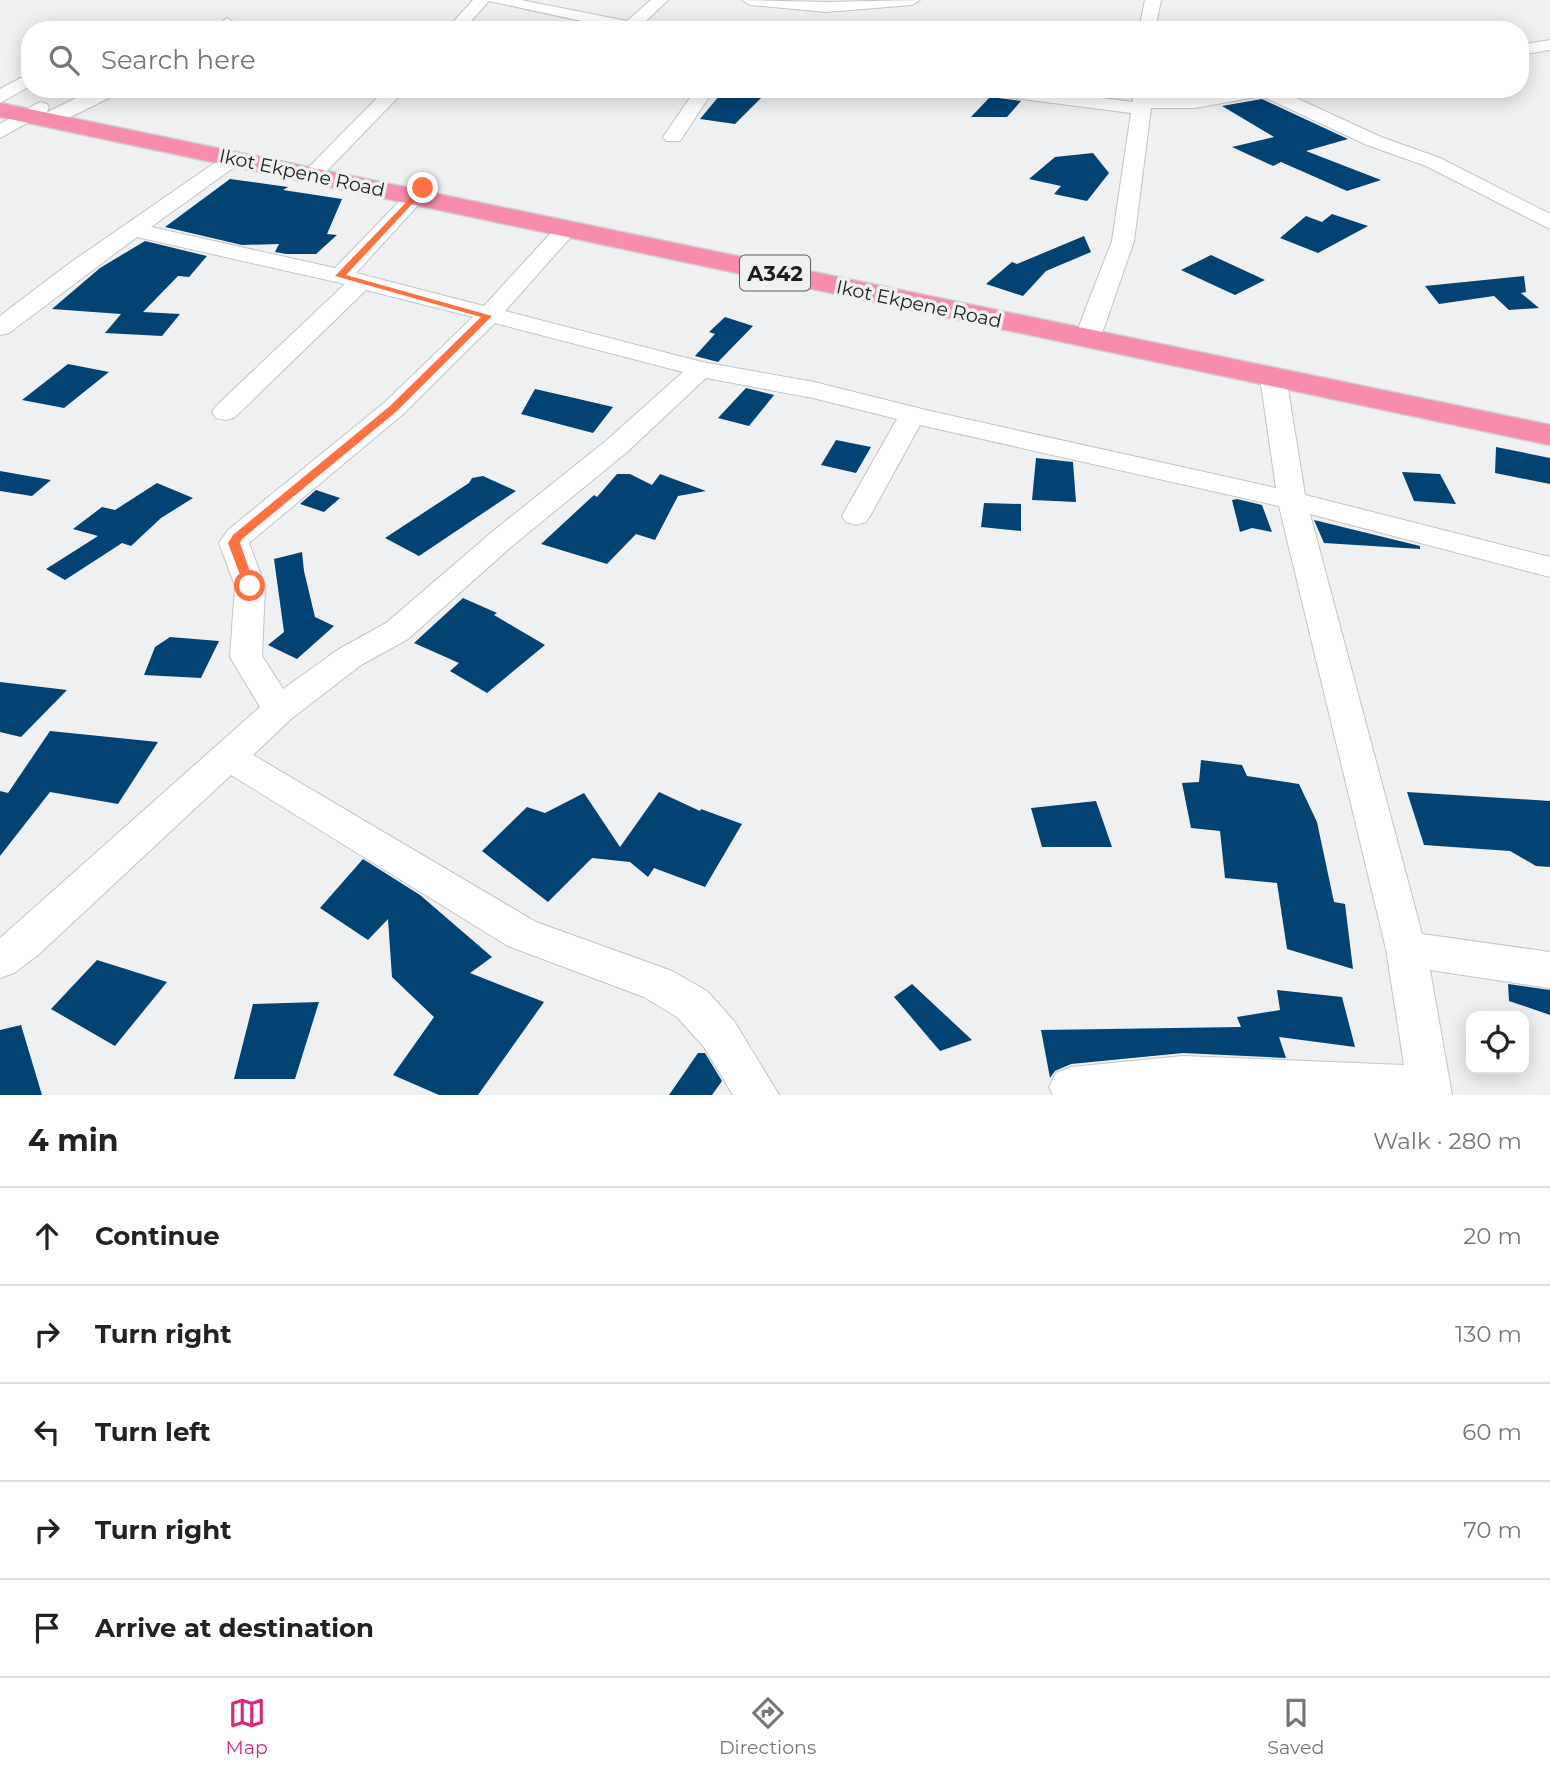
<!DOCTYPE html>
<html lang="en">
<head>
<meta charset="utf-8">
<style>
	:root { --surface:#fff; --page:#f6f6f6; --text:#222; --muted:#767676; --line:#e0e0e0; --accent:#db2777 }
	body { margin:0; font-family:Montserrat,sans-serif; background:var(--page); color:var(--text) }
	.controls { position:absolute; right:21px; bottom:21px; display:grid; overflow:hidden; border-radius:14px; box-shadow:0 4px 18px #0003 }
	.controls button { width:63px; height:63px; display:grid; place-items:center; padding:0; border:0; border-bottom:2px solid var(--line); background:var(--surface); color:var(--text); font:35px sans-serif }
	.stop { position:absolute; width:21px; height:21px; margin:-16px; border:5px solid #ff7043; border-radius:50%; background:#fff }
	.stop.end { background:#ff7043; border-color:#fff; box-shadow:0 2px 7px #0008 }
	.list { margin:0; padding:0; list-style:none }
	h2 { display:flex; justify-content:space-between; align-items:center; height:91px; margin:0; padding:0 28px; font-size:30px }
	h2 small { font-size:23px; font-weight:400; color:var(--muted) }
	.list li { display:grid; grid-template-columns:46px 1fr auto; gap:21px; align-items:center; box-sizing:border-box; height:98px; padding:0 28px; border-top:2px solid var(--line) }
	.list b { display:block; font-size:26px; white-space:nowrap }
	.list em { font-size:23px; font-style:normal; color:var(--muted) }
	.icon { flex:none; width:38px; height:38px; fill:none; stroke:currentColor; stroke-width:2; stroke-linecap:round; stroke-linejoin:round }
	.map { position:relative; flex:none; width:1550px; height:1095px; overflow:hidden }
	.search { position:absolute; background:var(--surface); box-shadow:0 4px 18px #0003; left:21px; right:21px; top:21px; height:77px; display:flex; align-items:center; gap:18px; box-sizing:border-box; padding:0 24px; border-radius:28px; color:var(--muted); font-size:26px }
	.sheet { height:581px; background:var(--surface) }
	nav { display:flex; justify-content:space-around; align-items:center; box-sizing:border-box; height:98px; border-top:2px solid var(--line); background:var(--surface); font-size:19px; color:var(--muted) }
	nav a { display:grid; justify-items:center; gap:4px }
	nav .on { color:var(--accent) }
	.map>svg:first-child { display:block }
	.building { fill:#034374 }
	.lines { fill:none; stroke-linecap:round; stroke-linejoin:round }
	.minor-casing { stroke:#c2c4c6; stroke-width:2 }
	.highway-casing { stroke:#cdcece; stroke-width:3 }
	.minor { fill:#fff; fill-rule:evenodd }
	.highway { fill:#f88cad; fill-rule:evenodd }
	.route { fill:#ff7043 }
	.labels { text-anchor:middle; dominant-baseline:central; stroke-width:7; stroke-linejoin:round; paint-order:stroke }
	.far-street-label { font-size:19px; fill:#1d1e1f; stroke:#eef0f1 }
	.shield { fill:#eef0f1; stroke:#5c5d5e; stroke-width:2 }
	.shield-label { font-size:21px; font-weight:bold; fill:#1d1e1f }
</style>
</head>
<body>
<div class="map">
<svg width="1550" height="1095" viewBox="0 0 1550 1095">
	<rect width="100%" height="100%" fill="#eef0f1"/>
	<path class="building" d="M725 89H770L735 124 700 119Z
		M990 97 1021 101 1007 117H971Z
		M1262 99 1348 139 1306 151 1381 180 1347 191 1281 162 1273 166 1232 147 1274 137 1222 106Z
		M1093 153 1109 173 1087 201 1054 194 1061 186 1029 179 1055 157Z
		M230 179 288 187 283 190 342 199 327 234 337 235 316 254H286L275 252 279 244 242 245 165 227Z
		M1332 214 1368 226 1318 253 1280 238 1306 216 1322 222Z
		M1084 236 1091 252 1046 271 1023 296 986 284 1012 262 1017 264Z
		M145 241 207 256 189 277 178 276 143 312 180 314 162 336 105 333 121 314 52 309 100 268Z
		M1211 255 1265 280 1235 295 1181 270Z
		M1524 276 1526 292 1521 293 1539 308 1509 310 1494 296 1439 304 1425 286Z
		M725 317 753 326 718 362 695 356 715 334 709 332Z
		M68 364 109 372 64 408 22 400Z
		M746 388 774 395 749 426 718 418Z
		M535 389 570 397 613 407 593 433 521 414Z
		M836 440 871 447 856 473 821 465Z
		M1496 447 1550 458V484L1495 473Z
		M1036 458 1073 462 1076 502 1032 500Z
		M0 471 51 480 32 496 0 491Z
		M1402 472 1440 474 1456 504 1414 501Z
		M617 474H630L652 485 660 474 706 491 678 496 655 540 636 534 607 564 541 544 594 495 597 497Z
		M483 476 516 491 419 556 385 538 469 483 472 478Z
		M157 483 193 498 161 518 131 546 122 543 65 580 46 569 98 536 73 529 102 507 115 510Z
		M316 490 340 498 324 512 300 504Z
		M1237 499 1262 505 1272 532 1252 528 1240 532 1232 500Z
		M984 503 1021 504V531L981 527Z
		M1314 520 1420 546V549L1324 543Z
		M302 552 304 571 315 617 334 626 297 659 268 645 284 632 274 559Z
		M463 598 497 613 494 615 545 645 487 693 450 671 459 663 414 643Z
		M170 637 219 641 201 678 144 675 155 647Z
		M0 682 67 690 21 737 0 732Z
		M50 731 158 742 118 804 50 792 0 856V791L8 793Z
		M1201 760 1242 765 1247 776 1299 784 1317 822 1334 902 1345 904 1353 969 1287 949 1277 883 1225 878 1220 831 1191 828 1182 783 1199 782Z
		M659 792 700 811 701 809 742 824 705 887 654 868 648 877 630 862 592 858 548 902 482 851 527 807 545 813 584 793 620 847Z
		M1407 792 1550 801V867L1536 866 1510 851 1424 845Z
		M1096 801 1112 847H1042L1031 808Z
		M363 859 420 895 492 957 470 973 544 1002 478 1095H439L393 1075 434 1017 392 977 388 919 368 940 320 908Z
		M97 960 167 982 115 1046 51 1009Z
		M912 984 972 1040 940 1051 894 997Z
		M1508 984 1550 990V1015L1509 1001Z
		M1277 990 1342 997 1355 1047 1279 1037 1286 1058 1183 1053 1071 1064 1055 1071 1050 1078 1041 1030 1241 1027 1237 1017 1280 1010Z
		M319 1002 295 1079H234L253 1004Z
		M21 1025 42 1095H0V1030Z
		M698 1053H705L722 1081 712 1095H669Z"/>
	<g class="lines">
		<g class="minor-casing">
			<path id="minor" d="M473 0H521L627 21 651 0H668L643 24 656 26 658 30H623L489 1 463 30H446Z
				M742 0 826 2 920 0 912 5 826 12 750 5Z
				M1145 0H1161L1155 30H1139Z
				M227 18 235 23 229 30H210Z
				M1550 40V50L1520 55V45Z
				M30 73V86L0 103V89Z
				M94 89H124C119 94 61 122 52 125 46 126 46 125 40 124L38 120 40 116Z
				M386 89H406L319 179H305L302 175 305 171Z
				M696 89H714L680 141H666L663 137Z
				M975 89H1029L1133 102 1132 89H1150L1151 97C1195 96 1238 89 1282 89L1281 91 1381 137 1440 158 1550 214V229L1426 166 1367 145 1262 96 1194 108H1151L1134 241 1104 328 1095 344 1086 346 1077 344 1074 339 1112 241 1131 113 984 94Z
				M40 102 47 104 49 108 47 112 0 138V124Z
				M233 153 240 155 243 159 240 163 151 227 335 268 416 184H430L433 188 430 192 356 273 484 306 559 224H575L578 229 505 311 702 362 814 382 930 411 1276 488 1260 377 1264 372 1273 369 1282 372 1286 377 1305 495 1550 557V577L1310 514 1422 934 1550 952V988L1430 970 1452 1095H1053L1049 1087 1056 1073 1071 1067 1183 1056 1404 1065 1386 949 1279 506 920 425 870 516 866 522 856 525 846 522 842 516 897 419 813 398 706 378 627 452 512 546 408 639 361 665 291 719 253 755 536 922 672 971 707 991 734 1021 779 1095H733L704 1047 677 1017 644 997 508 946 231 775 38 955 14 973 0 978V938L260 707 230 657 235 586 219 543 228 530 384 403 473 317 366 290 234 418 225 420 216 418 212 412 216 406 345 284 137 237 9 333 0 335V316L67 265 226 155ZM495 323 683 372 607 440 492 532 386 623 339 649 283 689 262 656 265 586 249 543 402 415Z"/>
		</g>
		<g class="highway-casing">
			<path id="highway" d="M0 103 1550 425V445L0 117Z"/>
		</g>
		<use href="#minor" class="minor"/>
		<use href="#highway" class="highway"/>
	</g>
	<path class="route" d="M421 187 427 188 346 275 492 316 397 411 242 539 240 543 255 586 250 589 245 588 228 543 233 535 390 406 481 317 335 276Z"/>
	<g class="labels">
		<g class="far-street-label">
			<text transform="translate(302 173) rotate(12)">Ikot Ekpene Road</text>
			<text transform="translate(919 304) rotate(12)">Ikot Ekpene Road</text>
		</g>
		<rect class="shield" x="740" y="255.5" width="70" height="35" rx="5"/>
		<g class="shield-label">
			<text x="775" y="273">A342</text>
		</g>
	</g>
</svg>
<div class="controls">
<button><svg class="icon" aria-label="locate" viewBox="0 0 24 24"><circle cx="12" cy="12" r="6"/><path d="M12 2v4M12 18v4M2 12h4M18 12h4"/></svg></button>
</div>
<div class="stop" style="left:250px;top:586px"></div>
<div class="stop end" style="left:423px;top:188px"></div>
<div class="search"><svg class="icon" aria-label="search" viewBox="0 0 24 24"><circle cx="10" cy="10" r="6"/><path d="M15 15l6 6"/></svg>Search here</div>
</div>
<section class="sheet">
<h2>4 min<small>Walk · 280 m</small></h2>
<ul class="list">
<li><svg class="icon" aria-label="ahead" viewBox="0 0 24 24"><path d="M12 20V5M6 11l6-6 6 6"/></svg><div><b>Continue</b></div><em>20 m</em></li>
<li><svg class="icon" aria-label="right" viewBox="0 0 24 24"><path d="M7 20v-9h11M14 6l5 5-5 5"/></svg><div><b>Turn right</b></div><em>130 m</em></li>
<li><svg class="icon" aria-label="left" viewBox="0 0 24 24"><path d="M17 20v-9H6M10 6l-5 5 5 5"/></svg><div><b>Turn left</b></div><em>60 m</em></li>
<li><svg class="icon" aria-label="right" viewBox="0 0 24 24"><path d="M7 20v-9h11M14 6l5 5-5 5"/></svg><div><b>Turn right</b></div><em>70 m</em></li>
<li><svg class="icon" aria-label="arrive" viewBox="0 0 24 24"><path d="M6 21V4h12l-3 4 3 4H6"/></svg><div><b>Arrive at destination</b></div></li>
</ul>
</section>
<nav>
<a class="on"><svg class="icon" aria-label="map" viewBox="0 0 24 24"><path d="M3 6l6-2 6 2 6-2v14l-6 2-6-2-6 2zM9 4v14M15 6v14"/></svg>Map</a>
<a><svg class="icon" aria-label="directions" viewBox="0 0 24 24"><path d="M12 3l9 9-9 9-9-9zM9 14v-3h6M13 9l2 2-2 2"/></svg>Directions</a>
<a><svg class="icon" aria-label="saved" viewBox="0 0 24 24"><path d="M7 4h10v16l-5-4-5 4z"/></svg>Saved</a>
</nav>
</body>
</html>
